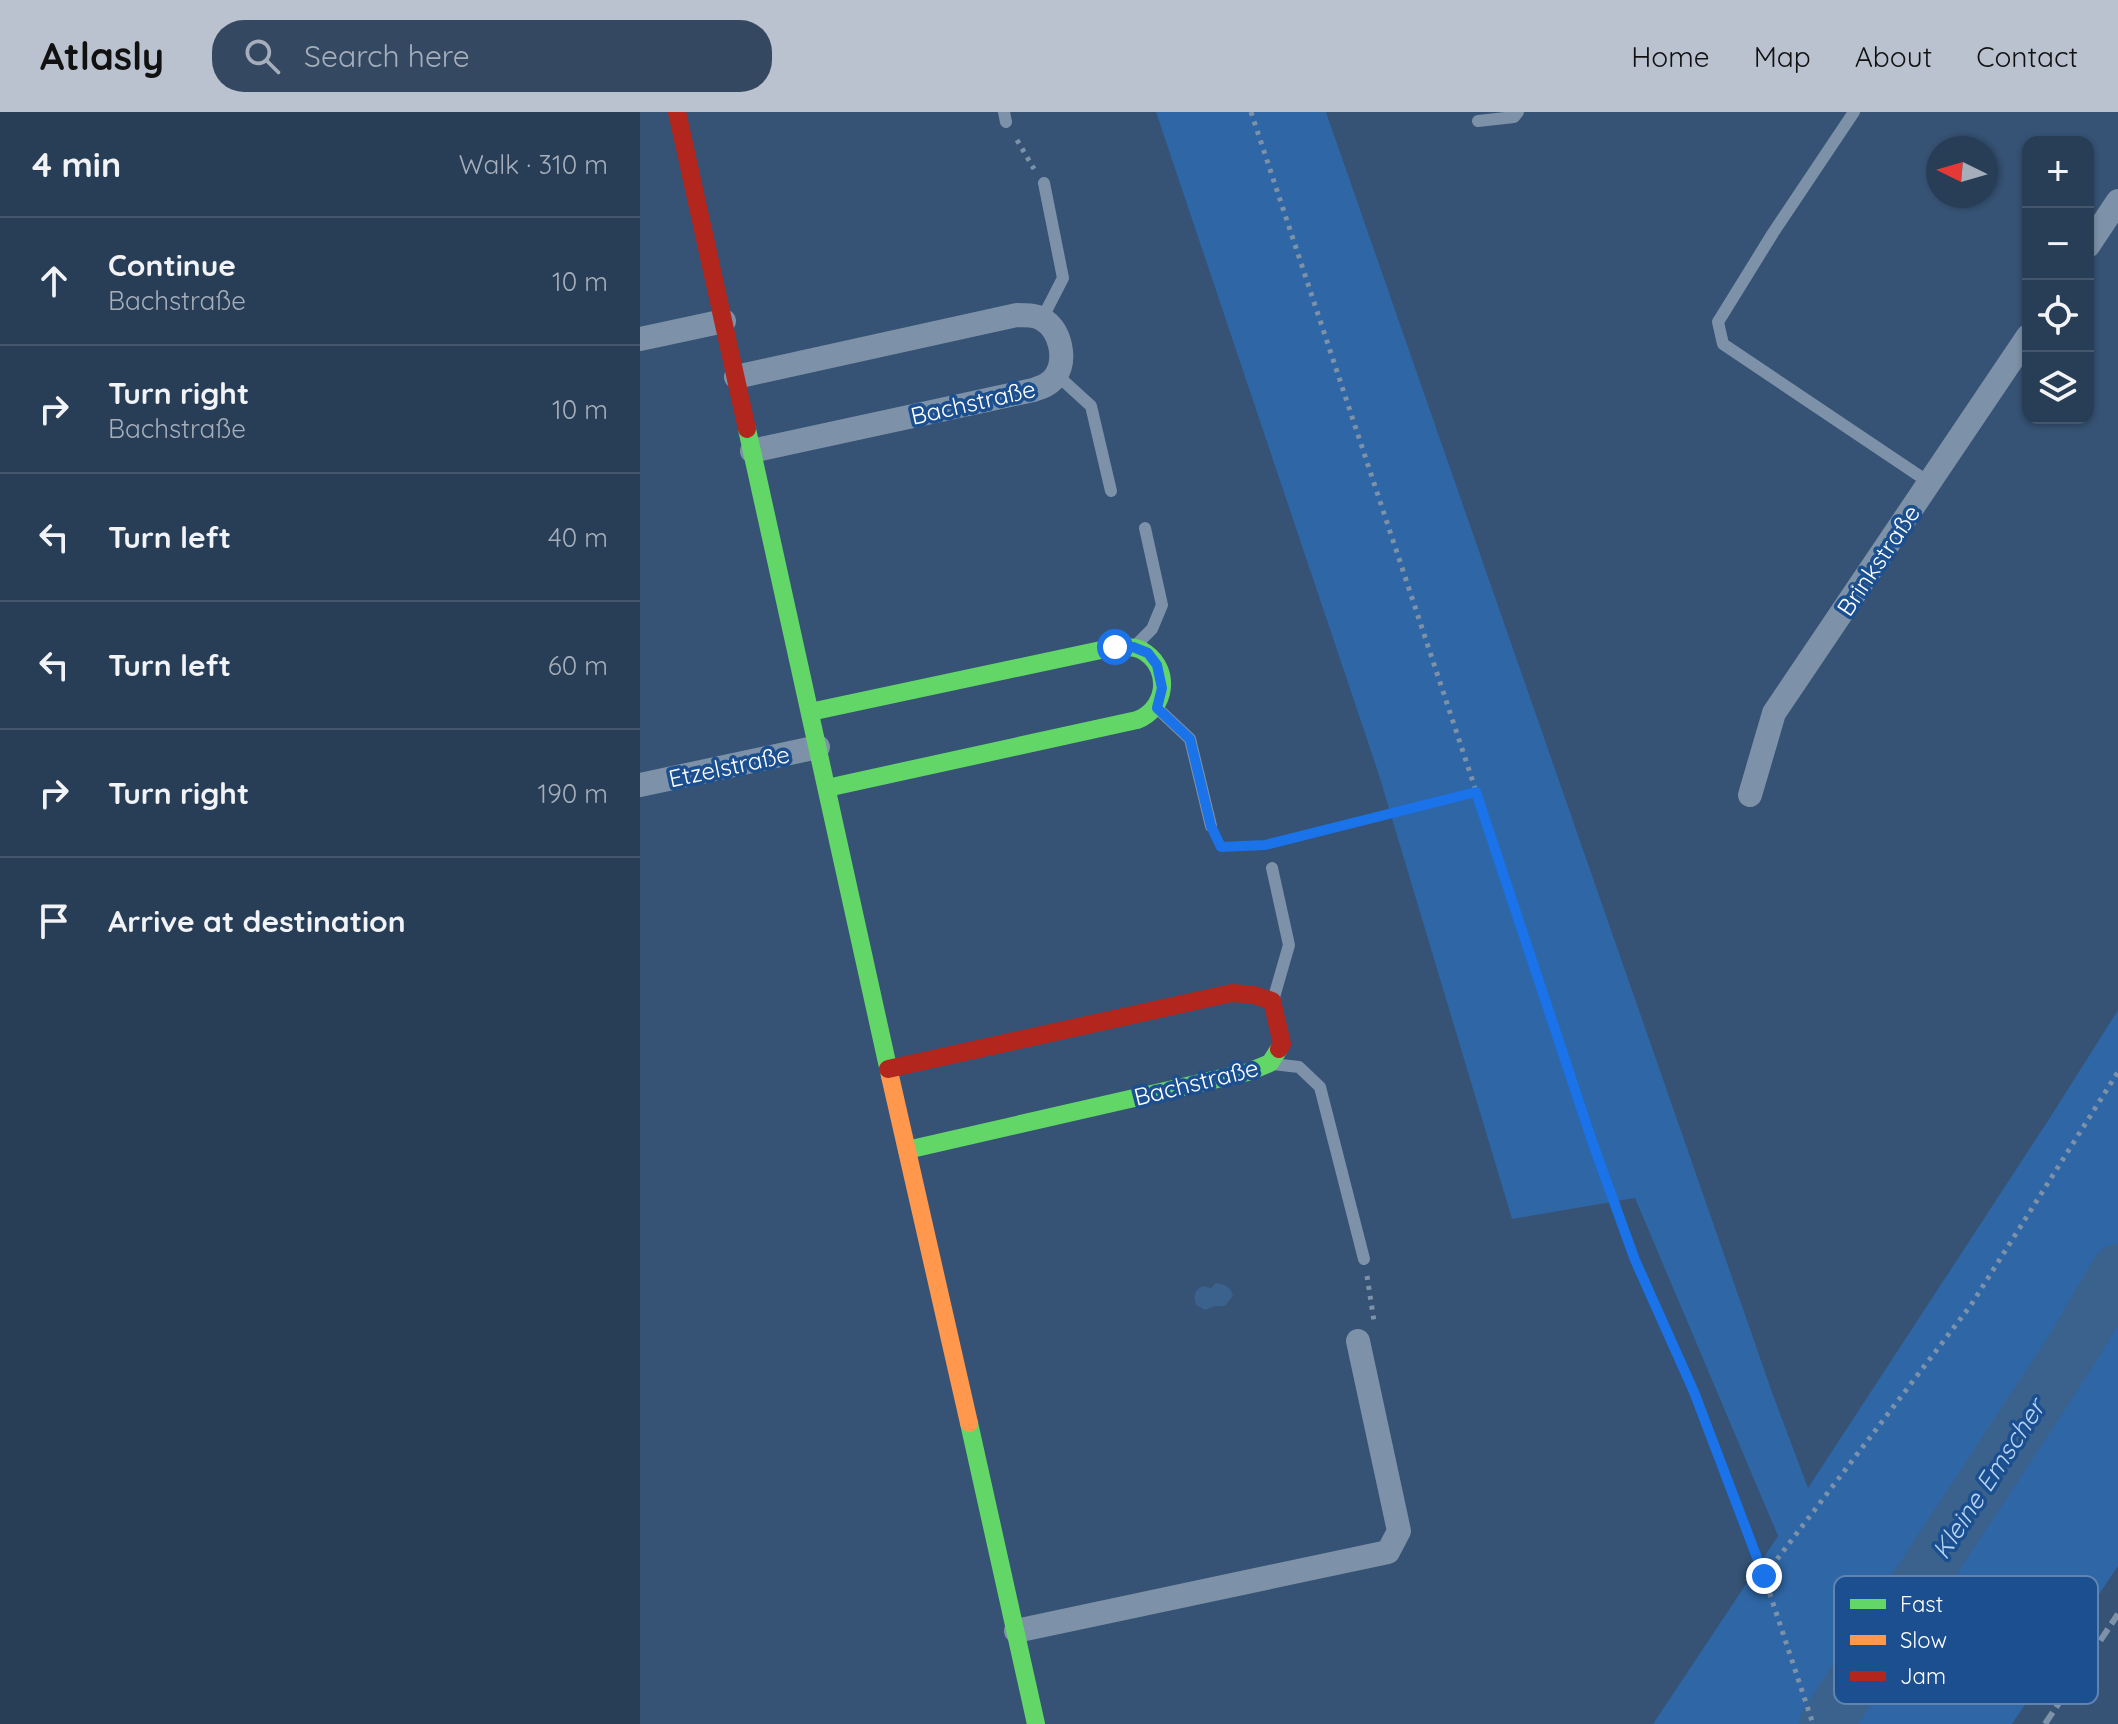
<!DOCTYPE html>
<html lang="en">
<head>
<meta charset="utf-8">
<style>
	:root { --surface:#283e57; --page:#344961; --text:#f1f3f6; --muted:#a5aeba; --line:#44576d; --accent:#b9c2ce }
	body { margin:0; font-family:Quicksand,sans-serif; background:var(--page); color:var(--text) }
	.controls { position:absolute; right:24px; top:24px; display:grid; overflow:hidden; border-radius:16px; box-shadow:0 2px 6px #0004 }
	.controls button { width:72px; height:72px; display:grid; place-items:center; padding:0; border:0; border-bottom:2px solid var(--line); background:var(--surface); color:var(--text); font:40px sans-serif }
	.compass { position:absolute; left:1286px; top:24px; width:72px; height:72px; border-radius:50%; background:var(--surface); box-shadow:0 2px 6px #0004; rotate:275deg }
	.stop { position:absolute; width:24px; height:24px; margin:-18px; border:6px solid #1a73e8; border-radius:50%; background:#fff }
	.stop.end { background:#1a73e8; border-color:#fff; box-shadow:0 2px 8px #0008 }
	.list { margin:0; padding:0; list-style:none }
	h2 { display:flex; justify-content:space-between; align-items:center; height:104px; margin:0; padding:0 32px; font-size:34px }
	h2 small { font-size:26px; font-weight:400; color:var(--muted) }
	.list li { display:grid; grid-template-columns:52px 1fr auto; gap:24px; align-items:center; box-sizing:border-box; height:128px; padding:0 32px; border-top:2px solid var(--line) }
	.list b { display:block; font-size:30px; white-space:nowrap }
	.list p { margin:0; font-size:26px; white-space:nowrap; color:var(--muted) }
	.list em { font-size:26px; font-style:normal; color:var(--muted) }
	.icon { flex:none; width:44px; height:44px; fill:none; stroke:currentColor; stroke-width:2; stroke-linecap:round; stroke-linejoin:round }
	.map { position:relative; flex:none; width:1478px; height:1612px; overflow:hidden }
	header { display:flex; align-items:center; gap:48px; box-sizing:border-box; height:112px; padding:0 40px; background:var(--accent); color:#111 }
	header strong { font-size:38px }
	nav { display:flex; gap:44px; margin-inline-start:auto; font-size:28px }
	.search { width:560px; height:72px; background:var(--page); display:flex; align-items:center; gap:20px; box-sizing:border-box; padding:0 28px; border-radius:32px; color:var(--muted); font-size:30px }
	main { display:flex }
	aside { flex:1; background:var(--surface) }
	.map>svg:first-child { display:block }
	.green { fill:#2f66a5 }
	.water { fill:#3b618d }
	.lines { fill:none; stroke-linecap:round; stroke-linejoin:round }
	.river { stroke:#3b618d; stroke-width:54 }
	.path { stroke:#7d92a8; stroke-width:5; stroke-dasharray:4 6; stroke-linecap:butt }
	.lane { stroke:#7d92a8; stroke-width:12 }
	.street { stroke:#7d92a8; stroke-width:24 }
	.fast { stroke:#63d668; stroke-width:18 }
	.slow { stroke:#ff974d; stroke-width:18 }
	.jam { stroke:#b3261e; stroke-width:18 }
	.rail { stroke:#7e92a7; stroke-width:6; stroke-dasharray:14 6; stroke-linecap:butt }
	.route { stroke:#1a73e8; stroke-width:10 }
	.labels { text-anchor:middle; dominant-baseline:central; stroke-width:7; stroke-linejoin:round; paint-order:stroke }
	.street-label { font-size:24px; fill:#fff; stroke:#1b4f8f }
	.water-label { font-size:26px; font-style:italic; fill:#b5d3f5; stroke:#1b4f8f }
	.key { fill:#1b4f8f; stroke:#5f84b1; stroke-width:2 }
	.key-label { font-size:22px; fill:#fff }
</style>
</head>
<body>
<header>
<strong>Atlasly</strong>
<div class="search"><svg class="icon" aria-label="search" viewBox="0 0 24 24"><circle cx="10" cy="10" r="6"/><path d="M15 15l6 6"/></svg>Search here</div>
<nav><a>Home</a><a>Map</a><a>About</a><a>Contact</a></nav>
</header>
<main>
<aside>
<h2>4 min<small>Walk · 310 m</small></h2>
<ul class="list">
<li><svg class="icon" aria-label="ahead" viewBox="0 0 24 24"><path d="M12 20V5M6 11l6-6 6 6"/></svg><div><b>Continue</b><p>Bachstraße</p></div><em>10 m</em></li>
<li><svg class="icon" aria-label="right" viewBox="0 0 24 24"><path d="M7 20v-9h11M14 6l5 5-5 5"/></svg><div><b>Turn right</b><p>Bachstraße</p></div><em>10 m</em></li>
<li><svg class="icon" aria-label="left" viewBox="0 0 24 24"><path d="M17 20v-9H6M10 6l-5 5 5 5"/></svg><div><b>Turn left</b></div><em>40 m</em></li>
<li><svg class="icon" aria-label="left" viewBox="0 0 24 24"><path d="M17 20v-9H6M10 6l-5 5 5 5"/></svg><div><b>Turn left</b></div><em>60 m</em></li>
<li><svg class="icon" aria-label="right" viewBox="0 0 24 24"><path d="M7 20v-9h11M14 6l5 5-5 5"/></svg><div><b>Turn right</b></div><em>190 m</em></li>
<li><svg class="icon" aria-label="arrive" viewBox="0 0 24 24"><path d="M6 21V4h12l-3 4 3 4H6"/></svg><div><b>Arrive at destination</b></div></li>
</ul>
</aside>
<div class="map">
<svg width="1478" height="1612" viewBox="0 0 1478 1612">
	<rect width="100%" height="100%" fill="#365274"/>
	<path class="green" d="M516 0H686L1133 1283 1168 1376 1411 1004 1478 898V1454L1372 1612H1013L1138 1424 995 1086 872 1107 738 660Z"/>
	<path class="water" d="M576 1171C585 1172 591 1175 593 1184L585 1194H575L565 1198 556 1193C553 1185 554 1178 563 1174L571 1176Z"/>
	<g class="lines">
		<path class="river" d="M1186 1612 1433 1236 1478 1159"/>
		<path class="path" d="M611 0 953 1032 995 1148 1054 1280 1090 1371 1124 1464 1173 1612
			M377 28 394 57
			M580 733 581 735 625 733 626 736
			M625 733 836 680
			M727 1164 734 1209
			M1125 1463 1331 1193 1478 960"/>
		<path class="lane" d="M364 0 366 10
			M1214 0 1133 121 1078 210 1083 232 1290 371
			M838 9 874 5 878 0
			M402 207 423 166 404 71
			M417 263 451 294 471 379
			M498 531 512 517 522 493 505 416
			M518 597 550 627 571 714
			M632 756 649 833 634 885
			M633 952 659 955 680 975 724 1147"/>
		<path class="street" d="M1448 134 1478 89
			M0 227 84 209
			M96 265 377 203C385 203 395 203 402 207 421 218 427 248 415 265 409 273 402 275 393 278L112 339
			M0 673 178 635
			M1110 683 1134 601 1388 224
			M376 1519 748 1440 759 1419 718 1229"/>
		<path class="fast" d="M107 317 250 964
			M170 600 475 535C486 535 497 534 506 541 531 559 526 597 497 608L187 676
			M267 1038 608 960 630 951 639 937
			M329 1311 396 1612"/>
		<path class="slow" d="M250 964 329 1311"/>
		<path class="jam" d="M37 0 107 317
			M248 957 592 881 614 883 632 889 642 932 639 937"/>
		<path class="rail" d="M1405 1612 1478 1502"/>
	</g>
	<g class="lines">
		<path class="route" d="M475 535H493L508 541 517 553 522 576 517 596 550 627 571 714 581 735 625 733 836 680 953 1032 995 1148 1054 1280 1124 1464"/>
	</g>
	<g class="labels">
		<g class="street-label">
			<text transform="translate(333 290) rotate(-13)">Bachstraße</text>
			<text transform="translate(1238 448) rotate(-56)">Brinkstraße</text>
			<text transform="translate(89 654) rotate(-12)">Etzelstraße</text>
			<text transform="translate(556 970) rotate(-14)">Bachstraße</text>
		</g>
		<g class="water-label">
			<text transform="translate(1348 1367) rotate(-57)">Kleine Emscher</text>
		</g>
	</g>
	<rect x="1194" y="1464" width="264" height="128" rx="12" class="key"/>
	<rect x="1210" y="1487" width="36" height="10" fill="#63d668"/>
	<rect x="1210" y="1523" width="36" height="10" fill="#ff974d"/>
	<rect x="1210" y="1559" width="36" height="10" fill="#b3261e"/>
	<g class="key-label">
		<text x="1260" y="1500">Fast</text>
		<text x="1260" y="1536">Slow</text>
		<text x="1260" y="1572">Jam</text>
	</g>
</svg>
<div class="controls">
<button>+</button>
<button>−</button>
<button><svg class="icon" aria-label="locate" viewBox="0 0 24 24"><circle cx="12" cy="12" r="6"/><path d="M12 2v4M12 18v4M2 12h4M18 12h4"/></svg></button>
<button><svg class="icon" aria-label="layers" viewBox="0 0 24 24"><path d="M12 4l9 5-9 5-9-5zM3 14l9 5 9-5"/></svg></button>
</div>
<svg class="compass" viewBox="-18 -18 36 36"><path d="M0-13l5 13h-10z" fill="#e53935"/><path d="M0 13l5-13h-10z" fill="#a5aeba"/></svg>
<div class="stop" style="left:475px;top:535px"></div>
<div class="stop end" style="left:1124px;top:1464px"></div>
</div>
</main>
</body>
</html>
